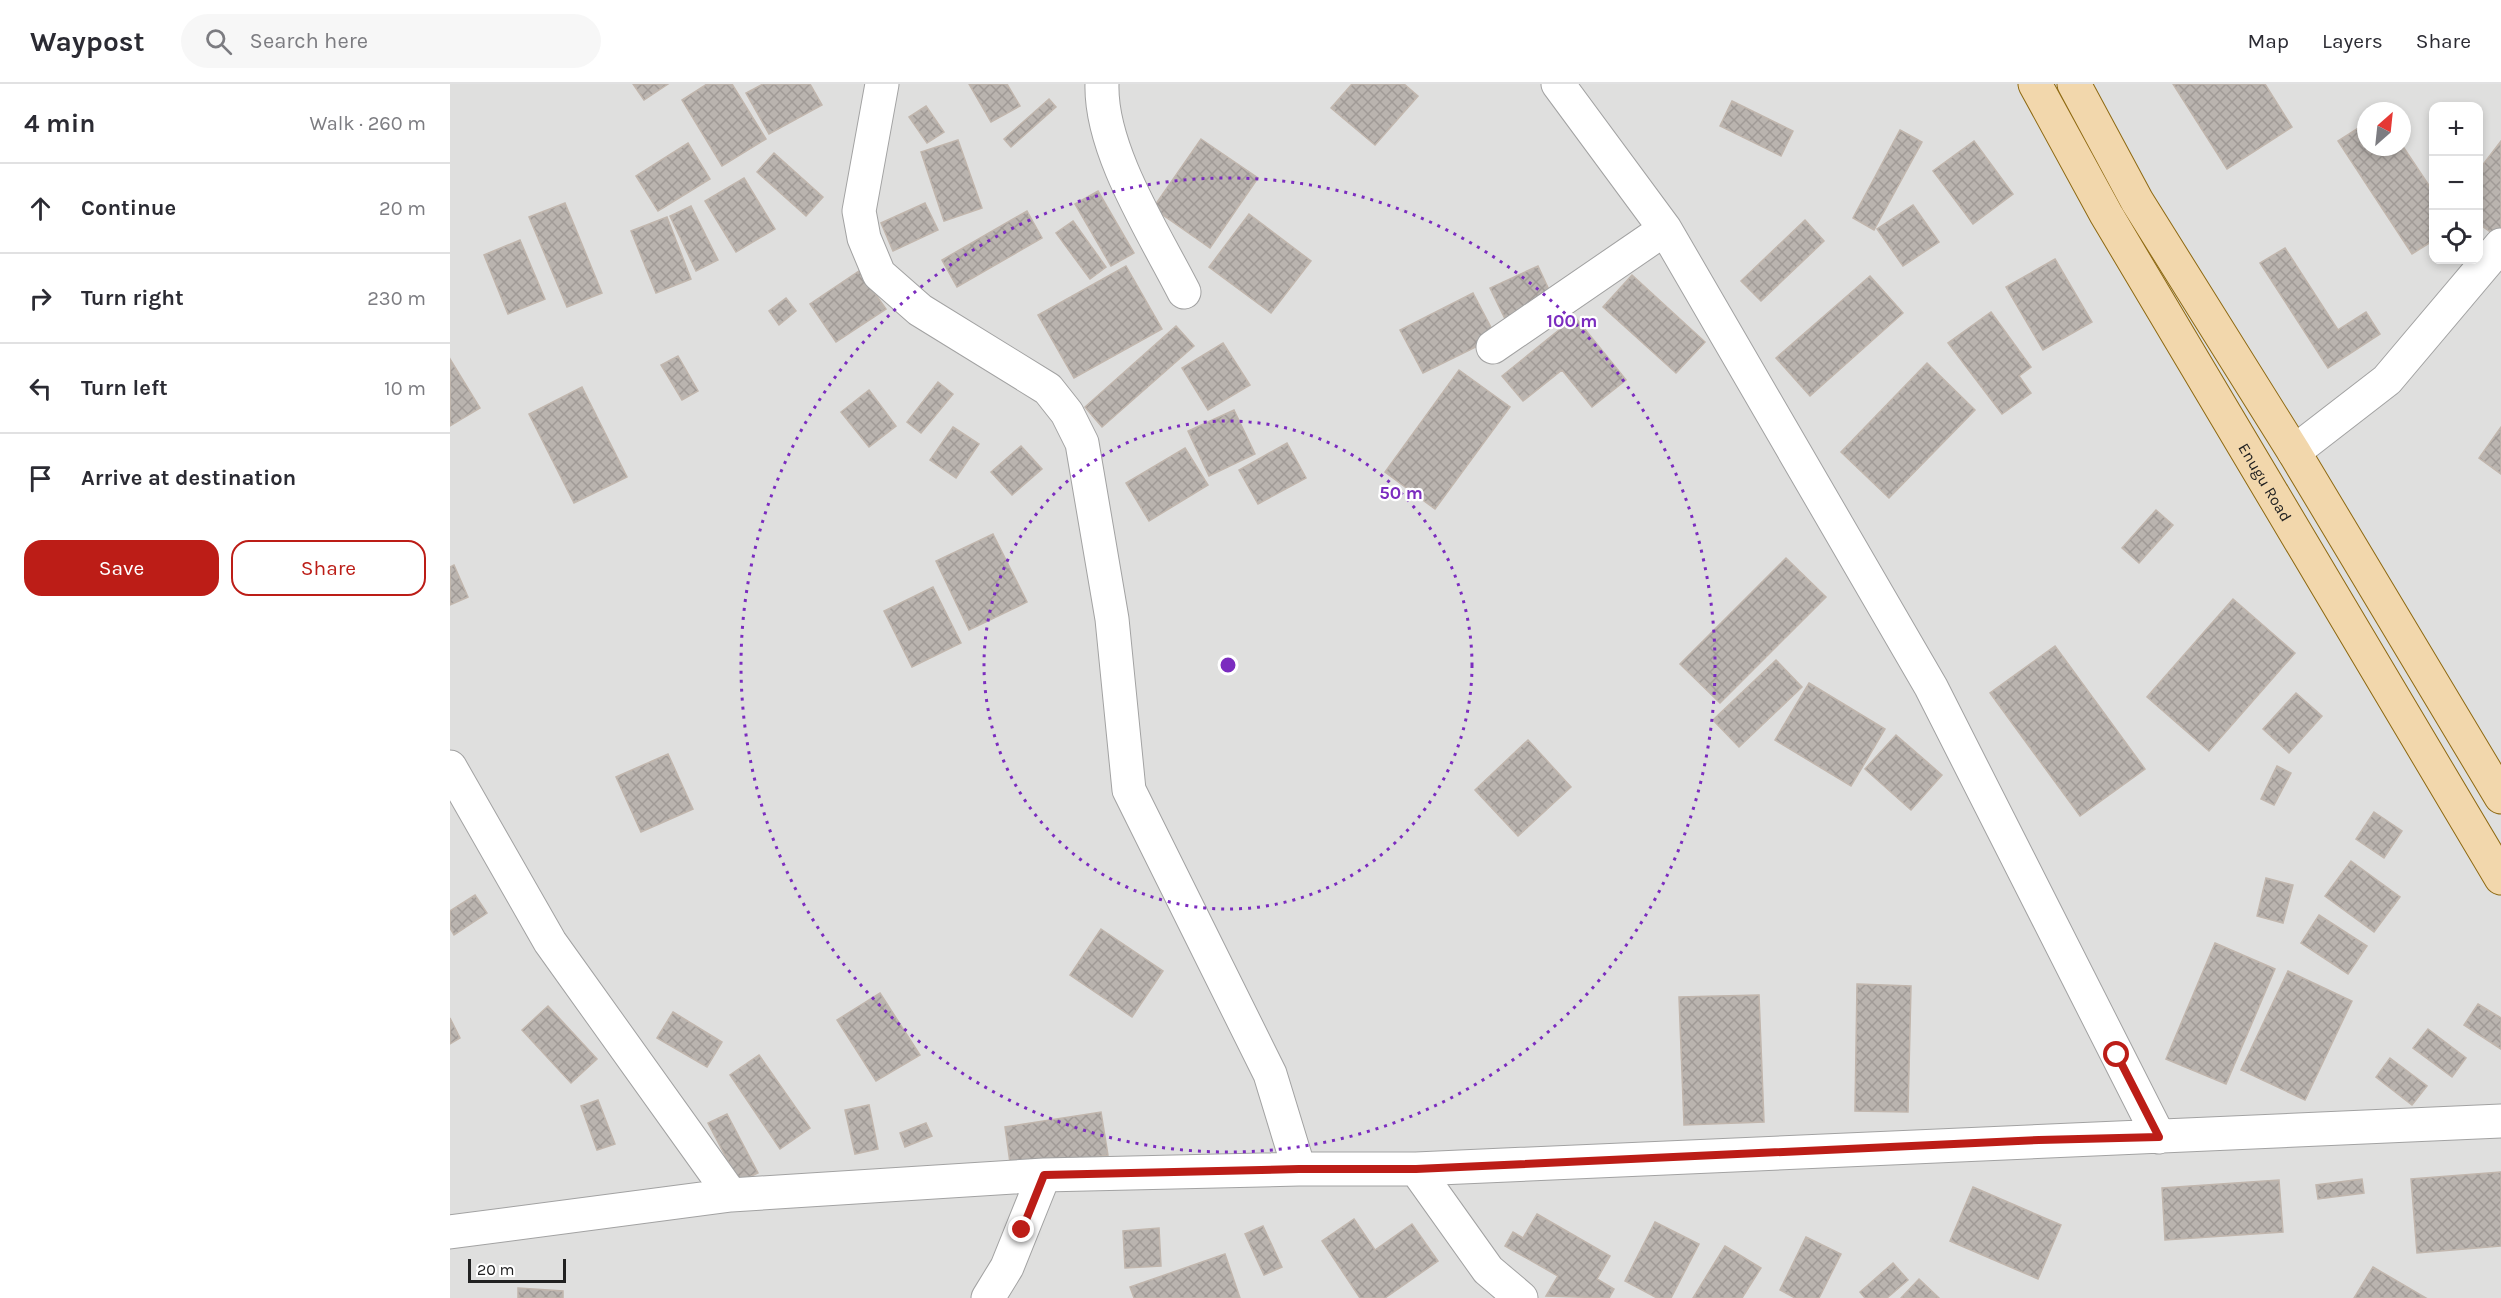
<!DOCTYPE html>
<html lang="en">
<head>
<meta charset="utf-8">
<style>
	:root { --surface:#fff; --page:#f7f7f7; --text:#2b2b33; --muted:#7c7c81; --line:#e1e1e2; --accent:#bc1d17 }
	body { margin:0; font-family:Karla,sans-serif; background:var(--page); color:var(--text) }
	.controls { position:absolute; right:18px; top:18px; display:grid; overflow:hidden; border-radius:12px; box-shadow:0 3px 9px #0003 }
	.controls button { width:54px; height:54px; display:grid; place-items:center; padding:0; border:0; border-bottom:2px solid var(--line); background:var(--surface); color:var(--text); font:30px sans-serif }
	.compass { position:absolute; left:1907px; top:18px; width:54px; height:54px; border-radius:50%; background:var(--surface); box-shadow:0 3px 9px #0003; rotate:27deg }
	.scale { position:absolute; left:18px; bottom:15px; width:98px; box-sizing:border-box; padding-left:6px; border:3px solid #212121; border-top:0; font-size:16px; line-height:21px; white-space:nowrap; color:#212121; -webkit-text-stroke:4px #fff; paint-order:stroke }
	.stop { position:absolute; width:18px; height:18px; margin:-14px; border:4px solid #bc1d17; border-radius:50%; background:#fff }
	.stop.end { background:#bc1d17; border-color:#fff; box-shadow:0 2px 6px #0008 }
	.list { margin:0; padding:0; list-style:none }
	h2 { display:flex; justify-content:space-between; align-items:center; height:78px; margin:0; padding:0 24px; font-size:26px }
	h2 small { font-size:20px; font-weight:400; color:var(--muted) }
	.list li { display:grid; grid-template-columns:39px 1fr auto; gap:18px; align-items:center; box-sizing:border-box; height:90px; padding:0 24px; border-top:2px solid var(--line) }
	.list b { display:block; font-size:22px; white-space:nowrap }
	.list em { font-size:20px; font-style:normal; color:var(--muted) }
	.actions { display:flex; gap:12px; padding:18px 24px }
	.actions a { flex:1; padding:14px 0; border:2px solid var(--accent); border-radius:18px; text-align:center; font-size:21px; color:var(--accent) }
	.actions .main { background:var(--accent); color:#fff }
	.icon { flex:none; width:33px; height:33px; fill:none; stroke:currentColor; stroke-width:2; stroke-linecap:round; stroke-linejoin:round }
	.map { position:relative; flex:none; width:2051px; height:1214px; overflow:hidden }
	header { display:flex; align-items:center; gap:36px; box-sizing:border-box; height:84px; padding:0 30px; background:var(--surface); border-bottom:2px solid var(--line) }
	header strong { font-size:28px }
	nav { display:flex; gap:33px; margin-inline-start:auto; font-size:21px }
	.search { width:420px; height:54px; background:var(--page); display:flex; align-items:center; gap:15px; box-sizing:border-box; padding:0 21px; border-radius:33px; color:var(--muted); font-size:22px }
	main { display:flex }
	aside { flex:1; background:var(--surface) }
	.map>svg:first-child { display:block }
	.residential { fill:#dfdfde; fill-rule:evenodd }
	.building { fill:url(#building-cross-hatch); stroke:#c1b6ad; stroke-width:1.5 }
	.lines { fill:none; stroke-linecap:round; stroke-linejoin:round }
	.minor-casing { stroke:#a2a2a2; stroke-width:35 }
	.major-casing { stroke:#8e6911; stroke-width:35 }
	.minor { stroke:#fff; stroke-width:33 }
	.major { stroke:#f2d7ac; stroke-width:33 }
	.route { stroke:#bc1d17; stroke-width:8 }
	.ring { fill:none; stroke:#7b2cbf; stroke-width:3; stroke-dasharray:3 6 }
	.labels { text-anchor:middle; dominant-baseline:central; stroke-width:4.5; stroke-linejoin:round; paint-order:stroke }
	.street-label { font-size:16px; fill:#212121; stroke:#fff }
	.centre { fill:#7b2cbf; stroke:#fff; stroke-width:3 }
	.ring-label { font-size:18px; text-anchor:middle; font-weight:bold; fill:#7b2cbf; stroke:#fff; stroke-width:4.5; stroke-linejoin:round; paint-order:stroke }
</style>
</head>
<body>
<header>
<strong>Waypost</strong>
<div class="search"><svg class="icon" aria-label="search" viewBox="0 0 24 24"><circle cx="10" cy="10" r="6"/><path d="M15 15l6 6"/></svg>Search here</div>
<nav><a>Map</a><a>Layers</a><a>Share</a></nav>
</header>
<main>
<aside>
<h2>4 min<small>Walk · 260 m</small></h2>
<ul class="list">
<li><svg class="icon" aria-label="ahead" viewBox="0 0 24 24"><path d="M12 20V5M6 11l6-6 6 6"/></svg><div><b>Continue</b></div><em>20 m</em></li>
<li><svg class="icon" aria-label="right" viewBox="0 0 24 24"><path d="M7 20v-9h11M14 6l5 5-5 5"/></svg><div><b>Turn right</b></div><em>230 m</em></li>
<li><svg class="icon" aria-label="left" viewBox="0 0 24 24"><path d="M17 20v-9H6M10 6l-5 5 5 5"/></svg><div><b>Turn left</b></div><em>10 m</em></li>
<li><svg class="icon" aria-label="arrive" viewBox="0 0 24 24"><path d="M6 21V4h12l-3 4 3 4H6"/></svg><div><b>Arrive at destination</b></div></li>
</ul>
<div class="actions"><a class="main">Save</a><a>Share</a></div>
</aside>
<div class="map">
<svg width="2051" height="1214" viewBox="0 0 2051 1214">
	<defs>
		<pattern id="building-cross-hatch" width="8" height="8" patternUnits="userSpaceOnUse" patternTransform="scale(1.5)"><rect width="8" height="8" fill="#bab4af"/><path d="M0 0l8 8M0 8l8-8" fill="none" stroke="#a09a96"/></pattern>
	</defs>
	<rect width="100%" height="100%" fill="#f1eee9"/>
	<path class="residential" d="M0 0H2051V1214H0ZM1984 22H2028V176H1984ZM1916 27H1952V63H1916Z"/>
	<path class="building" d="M183 0H218L194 16Z
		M257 0H282L316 55 272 82 232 16Z
		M313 0H360L372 21 319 50 296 9Z
		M519 0H557L570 22 541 38Z
		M902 0H954L968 12 925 61 881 24Z
		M1723 0H1815L1842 43 1777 85Z
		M599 15 606 23 561 63 554 55Z
		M1282 17 1343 47 1331 72 1270 42Z
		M476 22 494 48 477 59 459 33Z
		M1916 39V63H1952V61L1984 109V156L1962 170 1888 57Z
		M1450 46 1472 58 1424 146 1403 134Z
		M751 55 808 94 760 164 703 124Z
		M508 56 532 124 494 137 471 68Z
		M1524 57 1563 110 1523 140 1483 87Z
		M2051 57V146L2046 152 2028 139V87Z
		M238 59 260 95 208 127 186 92Z
		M324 69 373 113 356 132 307 88Z
		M294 94 325 145 286 168 255 117Z
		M648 107 684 169 661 182 625 120Z
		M115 119 152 209 117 223 79 133Z
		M475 119 488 146 443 167 431 139Z
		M1463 121 1489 158 1453 182 1427 145Z
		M241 122 268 176 246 187 220 132Z
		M577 127 592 154 507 203 492 176Z
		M799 130 861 177 821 229 759 183Z
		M217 133 241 195 206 209 181 147Z
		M1355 136 1374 157 1311 217 1291 197Z
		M623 137 656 183 640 195 606 149Z
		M70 156 95 215 58 230 34 171Z
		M1835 164 1888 246 1916 228 1930 250 1878 284 1810 179Z
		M1605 175 1642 238 1593 266 1556 203Z
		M676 182 712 245 624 294 588 231Z
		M1088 182 1105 219 1058 241 1040 204Z
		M409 187 436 225 386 258 360 220Z
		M1182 191 1255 258 1226 289 1153 223Z
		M1420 192 1453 229 1360 312 1326 274Z
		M1023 209 1046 253 973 289 950 246Z
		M336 214 346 227 329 241 319 227Z
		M1541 228 1581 283 1569 292 1581 309 1552 330 1498 259Z
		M1125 233 1176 296 1142 323 1112 286 1073 317 1052 292Z
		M726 242 744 262 652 343 635 323Z
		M773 259 800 301 758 326 732 284Z
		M228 272 248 307 232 316 211 281Z
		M0 275 30 324 0 342Z
		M1477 279 1525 326 1439 414 1391 368Z
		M1009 286 1060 323 985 425 935 388Z
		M488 298 503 310 471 349 457 338Z
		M132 303 177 393 124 419 79 330Z
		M419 306 446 342 419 363 391 328Z
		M784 326 805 370 759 392 738 347Z
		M503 343 529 360 506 394 480 376Z
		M2051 343V390L2029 374Z
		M837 359 856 394 808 420 789 386Z
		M571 362 592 385 562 411 541 388Z
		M735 364 758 401 699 437 676 399Z
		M1706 426 1723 441 1689 479 1672 464Z
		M543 450 577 518 519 546 486 477Z
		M1336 474 1376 513 1270 619 1230 580Z
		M4 481 18 513 0 521V483Z
		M483 503 511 559 462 583 434 527Z
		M1783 515 1845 569 1759 667 1697 613Z
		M1605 562 1695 685 1630 732 1540 609Z
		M1326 576 1352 603 1289 663 1263 636Z
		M1359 599 1435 645 1401 702 1325 656Z
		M1846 609 1872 632 1839 669 1813 645Z
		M1446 651 1492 691 1461 726 1415 685Z
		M1078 656 1121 703 1068 752 1025 706Z
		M218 670 243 725 191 748 166 693Z
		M1827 682 1841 689 1824 721 1811 715Z
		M1924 728 1952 747 1934 774 1906 755Z
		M1901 777 1950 813 1924 848 1875 812Z
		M1816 794 1843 801 1833 839 1807 832Z
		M25 811 37 829 4 851 0 844V827Z
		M1869 831 1917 862 1898 890 1851 859Z
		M651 845 713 887 682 933 620 891Z
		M1765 859 1825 885 1776 1000 1716 975Z
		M1838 887 1902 917 1855 1016 1791 986Z
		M1407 900 1461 902 1458 1028 1405 1027Z
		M430 909 470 971 426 997 387 936Z
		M1309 911 1314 1038 1234 1041 1229 913Z
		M2028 920 2051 934V965L2014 941Z
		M98 922 147 975 121 999 72 946Z
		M223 928 272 958 257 983 207 954Z
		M0 934 10 954 0 960Z
		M1978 945 2016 974 2002 993 1963 964Z
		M309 971 360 1044 330 1065 280 991Z
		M1940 974 1977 1002 1962 1021 1926 993Z
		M148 1016 165 1060 147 1066 131 1022Z
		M419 1021 428 1065 405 1070 395 1026Z
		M651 1028 658 1071 561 1086 555 1043Z
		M277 1030 308 1089 289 1098 258 1039Z
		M476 1039 482 1052 455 1063 450 1049Z
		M2051 1088V1162L1967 1169 1961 1095Z
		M1912 1095 1914 1109 1868 1115 1866 1101Z
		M1829 1096 1833 1148 1715 1156 1712 1104Z
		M1523 1103 1611 1141 1588 1195 1500 1157Z
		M1087 1130 1160 1172 1147 1195 1164 1205 1159 1214 1096 1212 1108 1192 1055 1162 1063 1148 1073 1154Z
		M904 1135 925 1166 962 1140 988 1177 935 1214H910L872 1157Z
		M1205 1138 1249 1160 1221 1214H1207L1175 1197Z
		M813 1142 832 1183 814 1191 795 1150Z
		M709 1144 711 1182 675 1184 673 1147Z
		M1356 1153 1391 1170 1369 1214H1345L1330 1206Z
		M1275 1162 1311 1184 1292 1214H1243Z
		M775 1170 790 1214H684L680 1203Z
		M1443 1179 1458 1196 1437 1214H1415L1410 1208Z
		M1923 1183 1976 1214H1904Z
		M1469 1195 1489 1214H1451Z
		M68 1204 113 1207V1214H68Z"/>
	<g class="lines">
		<g class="minor-casing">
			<path id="minor" d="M432 0 409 127 414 154 429 190 470 226 598 305 617 329 632 359 662 535 679 706 820 990 849 1085
				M652 0C650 66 704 149 734 208
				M1108 0 1215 145 1481 603 1709 1053
				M1043 263 1215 145
				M1844 368 1937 296 2051 161
				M0 683 100 858 281 1111
				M966 1085 1038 1186 1071 1214
				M0 1148 281 1111 594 1091 849 1085H966L2051 1037
				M538 1214 557 1183 594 1091"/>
		</g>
		<g class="major-casing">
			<g id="major">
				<path id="s1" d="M1585 0 1656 130 2051 794"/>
				<path d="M1624 0 1687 117 1844 368 2051 713"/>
			</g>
		</g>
		<use href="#minor" class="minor"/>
		<use href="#major" class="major"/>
	</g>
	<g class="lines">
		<path class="route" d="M572 1146 594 1091 849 1085H966L1589 1056 1709 1053 1667 971"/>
	</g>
	<g class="ring">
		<circle cx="778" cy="581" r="244"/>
		<circle cx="778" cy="581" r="487"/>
	</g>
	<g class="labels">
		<g class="street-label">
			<text stroke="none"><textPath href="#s1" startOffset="460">Enugu Road</textPath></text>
		</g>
	</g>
	<circle cx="778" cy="581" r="9" class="centre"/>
	<g class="ring-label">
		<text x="1122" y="243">100 m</text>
		<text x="951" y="415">50 m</text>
	</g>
</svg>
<div class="controls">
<button>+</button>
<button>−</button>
<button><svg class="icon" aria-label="locate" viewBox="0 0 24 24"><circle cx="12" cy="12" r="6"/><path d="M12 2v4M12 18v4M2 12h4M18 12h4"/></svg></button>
</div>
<svg class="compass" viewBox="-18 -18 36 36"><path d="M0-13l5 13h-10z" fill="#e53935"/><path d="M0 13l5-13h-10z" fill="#7c7c81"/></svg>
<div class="scale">20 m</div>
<div class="stop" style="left:1667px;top:971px"></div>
<div class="stop end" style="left:572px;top:1146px"></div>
</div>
</main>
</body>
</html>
